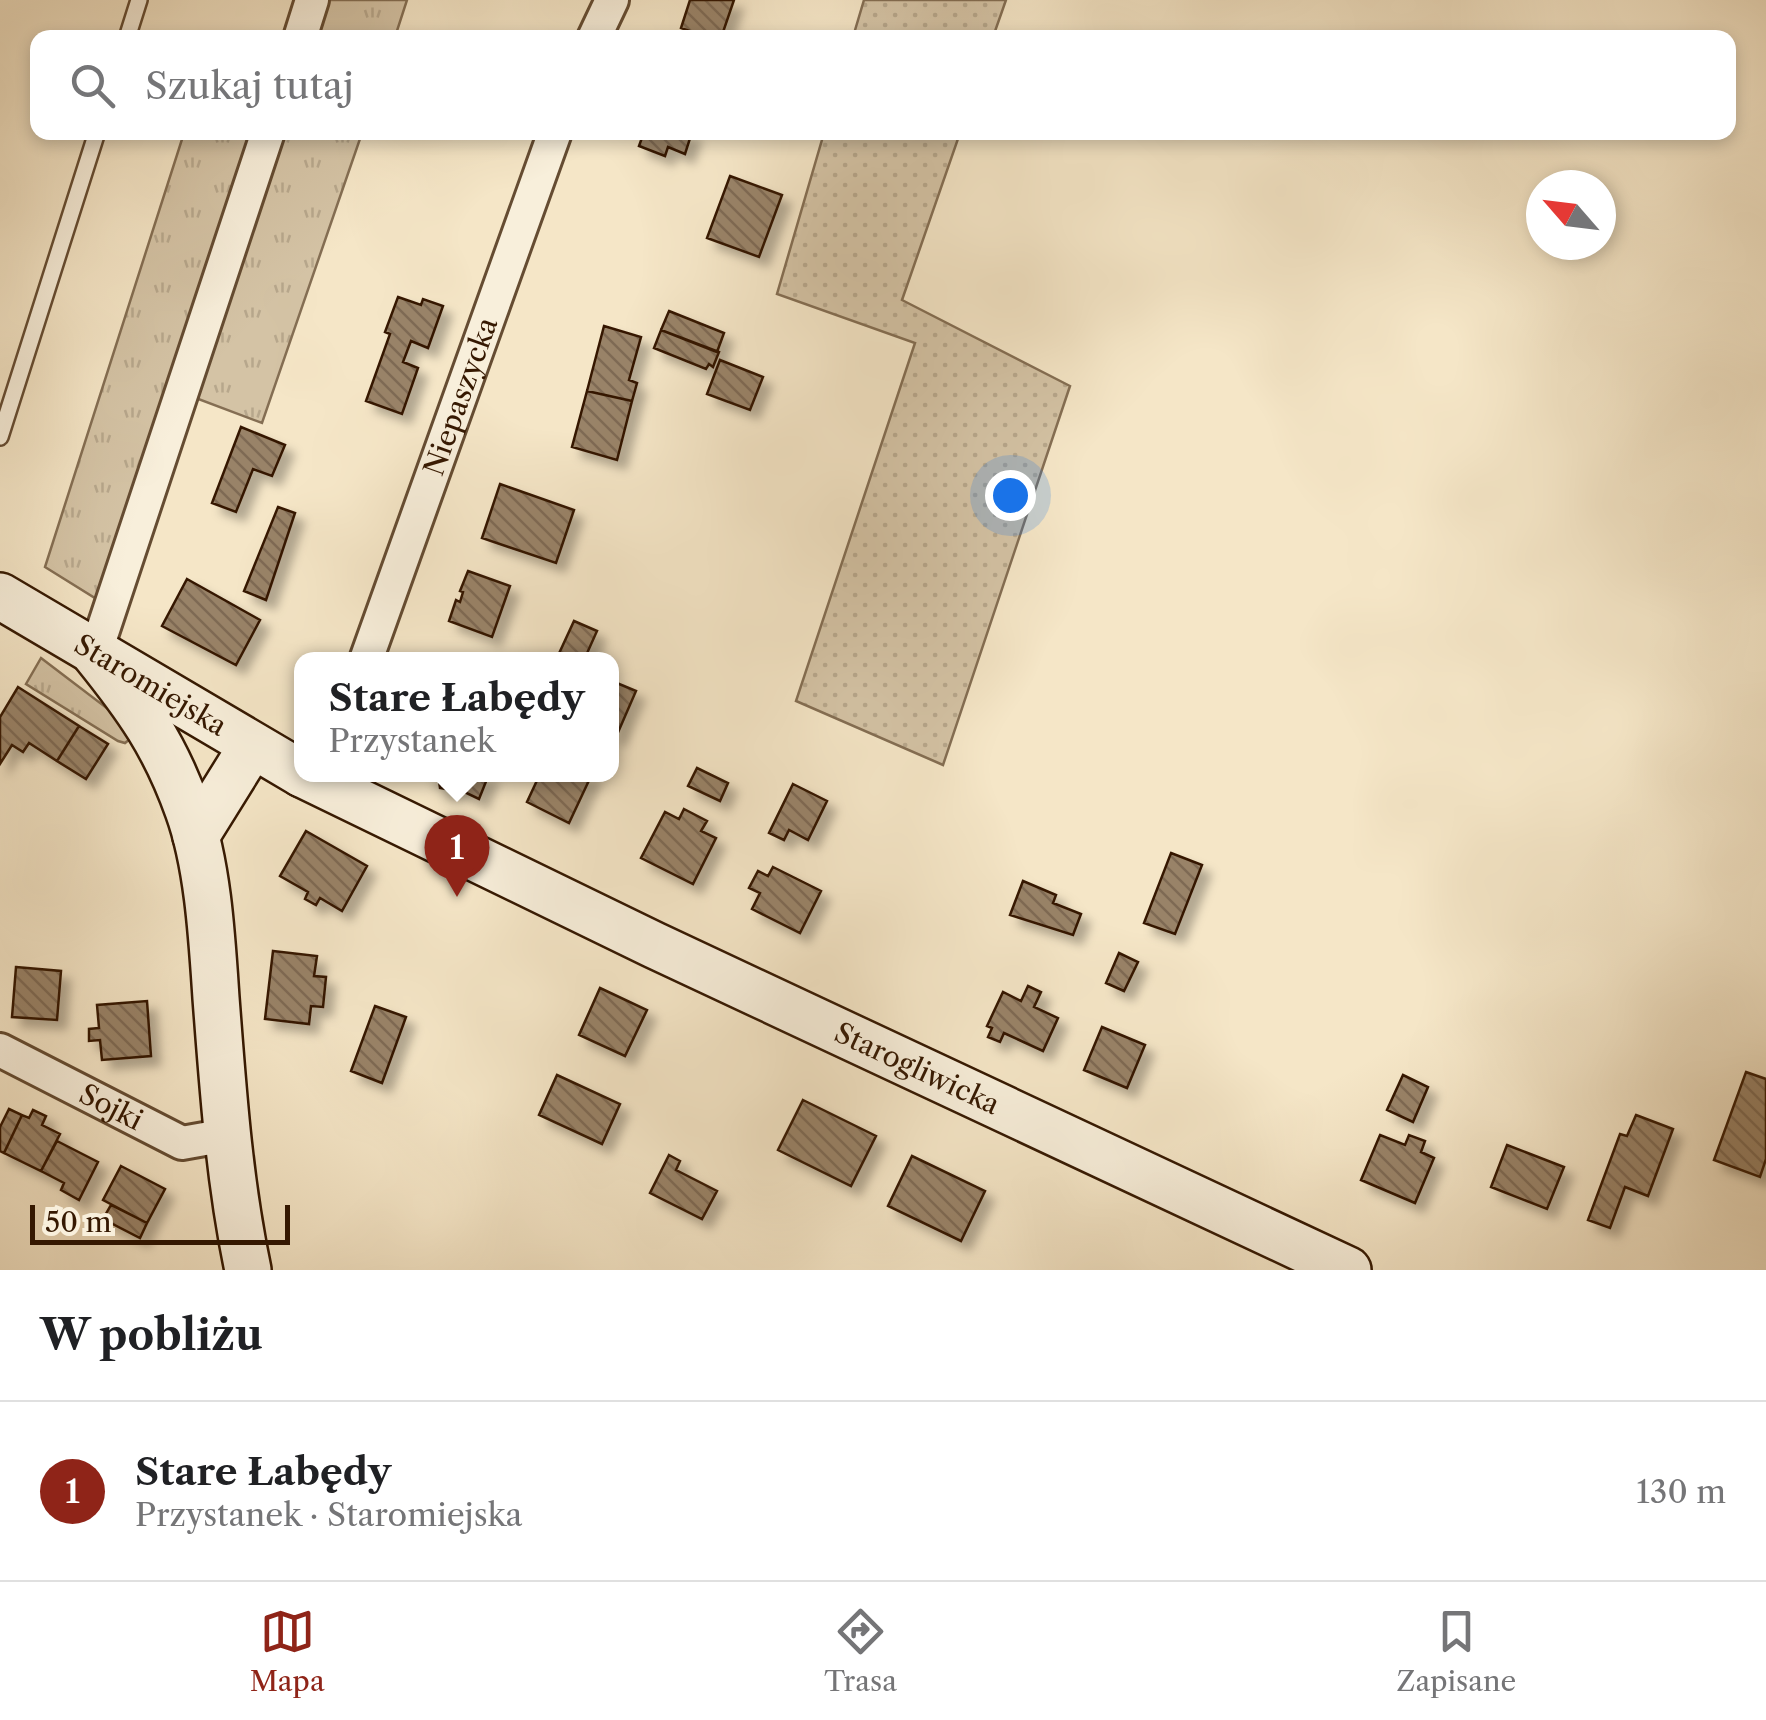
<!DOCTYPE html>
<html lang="pl">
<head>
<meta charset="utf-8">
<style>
	:root { --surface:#fff; --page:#f6f6f6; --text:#202124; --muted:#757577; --line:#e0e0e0; --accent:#8f2418 }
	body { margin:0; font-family:"Libre Caslon Text",serif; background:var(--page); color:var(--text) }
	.compass { position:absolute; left:1526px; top:170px; width:90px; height:90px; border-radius:50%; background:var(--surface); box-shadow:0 5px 15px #0003; rotate:298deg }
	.scale { position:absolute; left:30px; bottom:25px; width:260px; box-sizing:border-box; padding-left:10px; border:5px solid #351801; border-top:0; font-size:28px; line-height:35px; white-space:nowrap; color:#351801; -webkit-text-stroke:8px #f8efdb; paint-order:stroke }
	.you { position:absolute; left:1010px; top:495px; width:35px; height:35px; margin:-25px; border:8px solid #fff; border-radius:50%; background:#1a73e8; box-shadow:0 0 0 15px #1a73e833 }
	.badge { display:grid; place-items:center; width:65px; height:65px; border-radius:50%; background:var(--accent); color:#fff; font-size:32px; font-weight:700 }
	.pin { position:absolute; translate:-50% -82px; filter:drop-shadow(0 2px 5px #0008) }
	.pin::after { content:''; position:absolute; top:52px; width:35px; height:30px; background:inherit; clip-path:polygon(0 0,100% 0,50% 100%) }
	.popup { position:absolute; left:294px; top:652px; width:325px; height:130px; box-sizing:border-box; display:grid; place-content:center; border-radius:20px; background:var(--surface); filter:drop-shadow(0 2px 8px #0005); font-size:32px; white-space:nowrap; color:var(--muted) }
	.popup b { font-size:38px; color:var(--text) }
	.popup::after { content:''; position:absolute; left:50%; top:100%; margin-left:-20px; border:20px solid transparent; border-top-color:var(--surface) }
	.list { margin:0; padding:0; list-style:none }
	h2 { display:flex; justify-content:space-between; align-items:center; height:130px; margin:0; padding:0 40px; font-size:42px }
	h2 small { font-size:32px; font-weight:400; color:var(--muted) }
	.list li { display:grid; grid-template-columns:65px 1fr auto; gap:30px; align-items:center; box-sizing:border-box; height:180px; padding:0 40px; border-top:2px solid var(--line) }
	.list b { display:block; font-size:38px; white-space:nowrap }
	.list p { margin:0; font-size:32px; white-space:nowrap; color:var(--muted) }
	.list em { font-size:32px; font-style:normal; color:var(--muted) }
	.icon { flex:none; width:55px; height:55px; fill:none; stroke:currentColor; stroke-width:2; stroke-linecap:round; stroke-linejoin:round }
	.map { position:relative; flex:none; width:1766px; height:1270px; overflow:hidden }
	.search { position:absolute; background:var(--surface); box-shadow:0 5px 15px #0003; left:30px; right:30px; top:30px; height:110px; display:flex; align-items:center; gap:25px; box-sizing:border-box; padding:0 35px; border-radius:20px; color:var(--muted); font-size:38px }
	.sheet { height:310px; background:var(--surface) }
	nav { display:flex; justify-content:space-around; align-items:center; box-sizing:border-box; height:140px; border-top:2px solid var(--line); background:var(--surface); font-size:28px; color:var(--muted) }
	nav a { display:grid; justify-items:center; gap:5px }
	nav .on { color:var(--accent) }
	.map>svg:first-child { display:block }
	.grass { fill:url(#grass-tufts); stroke:#846e53; stroke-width:2.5 }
	.park { fill:url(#park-dots); stroke:#846e53; stroke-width:2.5 }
	.building { fill:url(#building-back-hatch); stroke:#351801; stroke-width:2.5; filter:url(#shadow) }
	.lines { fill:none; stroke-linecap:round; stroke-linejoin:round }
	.lane-casing { stroke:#654c32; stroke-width:20 }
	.street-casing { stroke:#654c32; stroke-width:38 }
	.secondary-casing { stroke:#351801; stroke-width:50 }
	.lane { stroke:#f8efdb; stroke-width:15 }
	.street { stroke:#f8efdb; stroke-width:32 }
	.secondary { stroke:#f8efdb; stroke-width:45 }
	.labels { text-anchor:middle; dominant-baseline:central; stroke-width:9; stroke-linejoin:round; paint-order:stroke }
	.street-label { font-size:28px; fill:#351801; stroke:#f8efdb }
</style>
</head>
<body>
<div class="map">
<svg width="1766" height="1270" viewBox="0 0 1766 1270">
	<defs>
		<pattern id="grass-tufts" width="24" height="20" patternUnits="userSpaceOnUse" patternTransform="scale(2.5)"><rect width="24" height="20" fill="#d4c3a5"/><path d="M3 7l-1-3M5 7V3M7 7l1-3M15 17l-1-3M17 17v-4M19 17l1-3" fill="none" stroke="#b7a78c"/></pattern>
		<pattern id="park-dots" width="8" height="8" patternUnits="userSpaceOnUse" patternTransform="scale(2.5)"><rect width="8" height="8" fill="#d4c3a5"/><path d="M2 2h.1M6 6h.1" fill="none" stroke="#b7a78c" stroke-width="1.8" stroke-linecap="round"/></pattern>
		<pattern id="building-back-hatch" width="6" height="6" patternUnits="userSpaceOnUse" patternTransform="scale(2.5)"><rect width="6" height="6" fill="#998368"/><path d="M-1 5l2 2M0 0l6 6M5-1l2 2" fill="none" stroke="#7e6a53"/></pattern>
		<filter id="shadow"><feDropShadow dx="9" dy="9" stdDeviation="5" flood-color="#0004"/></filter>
	</defs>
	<rect width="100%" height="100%" fill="#f5e6c7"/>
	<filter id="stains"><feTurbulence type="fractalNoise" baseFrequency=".002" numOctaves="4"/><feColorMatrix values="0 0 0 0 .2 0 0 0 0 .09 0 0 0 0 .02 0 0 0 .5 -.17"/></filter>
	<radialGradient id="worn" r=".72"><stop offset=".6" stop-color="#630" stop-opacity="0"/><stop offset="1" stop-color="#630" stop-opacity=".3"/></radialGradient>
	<path class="grass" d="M324 0H407L395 37 311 38Z
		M184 133H260L103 603 45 567Z
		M280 133H362L262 423 193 397Z
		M41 658 112 712 130 739 125 743 118 741 26 684Z"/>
	<path class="park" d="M864 0H1006L993 37H853Z
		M824 133H960L902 300 1070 386 943 765 796 701 915 343 777 294Z"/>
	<path class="building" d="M690 0H734L721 38H709L681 28Z
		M644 132H692L685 154 668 147 665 156 639 146Z
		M730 176 782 195 759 257 707 238Z
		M398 297 421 305 423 299 443 306 428 348 411 341 403 362 418 368 402 414 366 401 390 334 385 332Z
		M669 311 724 333 717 352 661 330Z
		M604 326 641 337 629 380 637 383 632 401 587 391Z
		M661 330 719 352 713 367 709 364 706 369 654 348Z
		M720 360 763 377 750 410 707 394Z
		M587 391 632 401 617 460 572 447Z
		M241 427 285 445 272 476 253 469 236 512 212 503Z
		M500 484 574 510 556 563 482 538Z
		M278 507 295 513 266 600 244 591Z
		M468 571 510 586 492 637 449 621 456 600 460 602 463 592 460 591Z
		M187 579 260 620 236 665 162 626Z
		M574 621 597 631 584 660H556Z
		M612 681 636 691 616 737 612 735Z
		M18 687 79 726 57 761 29 743 23 752 12 745 0 764V717Z
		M79 726 108 744 86 779 57 761Z
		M697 768 728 783 720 801 688 786Z
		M424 774H489L479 799 452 786 451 790 440 788 439 781Z
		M540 774H592L569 823 527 802Z
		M793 784 827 801 808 840 789 830 784 840 769 833Z
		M684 809 707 821 701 831 716 838 693 884 641 858 665 812 679 819Z
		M306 831 367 866 342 911 320 898 316 905 305 899 308 892 280 876Z
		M1171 853 1202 865 1175 934 1144 923Z
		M773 867 821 891 800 933 752 909 760 893 749 888 758 871 768 876Z
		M1023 881 1056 895 1053 903 1081 914 1073 935 1010 915Z
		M273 951 317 956 314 976 326 977 323 1007 311 1006 309 1024 265 1019Z
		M1119 953 1138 962 1124 991 1106 983Z
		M16 967 61 971 57 1020 12 1017Z
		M1028 986 1041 992 1034 1007 1058 1018 1043 1051 1004 1033 1000 1042 988 1037 992 1028 987 1026 1003 992 1021 1001Z
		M600 988 647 1010 625 1056 579 1035Z
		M147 1001 151 1056 102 1060 100 1040 89 1041V1029L99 1028 97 1005Z
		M375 1006 406 1017 382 1083 351 1071Z
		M1102 1027 1145 1045 1127 1088 1084 1070Z
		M1746 1072 1766 1079V1159L1760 1177 1714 1160Z
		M557 1075 620 1104 602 1144 539 1115Z
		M1403 1075 1428 1087 1413 1122 1387 1110Z
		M803 1100 876 1136 851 1186 778 1150Z
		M9 1109 22 1115 4 1153 0 1151V1127Z
		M33 1110 46 1116 42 1125 60 1134 41 1171 4 1153 22 1115 29 1118Z
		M1636 1115 1673 1129 1648 1196 1625 1187 1610 1228 1588 1220 1620 1134 1627 1136Z
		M1380 1135 1405 1145 1409 1135 1425 1141 1421 1152 1434 1158 1415 1203 1361 1180Z
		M57 1141 98 1162 79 1200 61 1190 64 1183 41 1171Z
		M1507 1145 1564 1167 1547 1209 1491 1187Z
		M669 1155 680 1161 676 1170 717 1191 702 1219 650 1193Z
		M912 1156 985 1191 961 1241 888 1206Z
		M121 1166 165 1189 147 1223 103 1200Z
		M111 1205 147 1223 140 1238 103 1219Z"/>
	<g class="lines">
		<g class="lane-casing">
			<path id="lane" d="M127 38 139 0
				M0 437 97 132"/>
		</g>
		<g class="street-casing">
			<g id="street">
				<path d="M300 38 312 0"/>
				<path d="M594 38 612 0"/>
				<path d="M95 654 268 132"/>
				<path id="s1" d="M366 660 555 132"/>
				<path id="s2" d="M0 1050 182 1143 227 1135"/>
			</g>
		</g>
		<g class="secondary-casing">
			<g id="secondary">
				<path id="s3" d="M0 596 302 774"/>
				<path d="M95 654C137 706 165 745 188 810 208 865 212 938 216 998 223 1089 229 1180 248 1270"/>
				<path id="s4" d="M302 774 654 945 1348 1270"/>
				<path d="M196 836 252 746"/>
			</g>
		</g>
		<use href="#lane" class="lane"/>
		<use href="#street" class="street"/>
		<use href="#secondary" class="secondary"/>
	</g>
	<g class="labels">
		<g class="street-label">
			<text stroke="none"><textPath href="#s1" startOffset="280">Niepaszycka</textPath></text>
			<text stroke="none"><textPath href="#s3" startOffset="175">Staromiejska</textPath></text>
			<text stroke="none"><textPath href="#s4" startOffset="682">Starogliwicka</textPath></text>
			<text stroke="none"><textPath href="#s2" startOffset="125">Sojki</textPath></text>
		</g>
	</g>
	<rect width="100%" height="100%" filter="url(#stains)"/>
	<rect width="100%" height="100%" fill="url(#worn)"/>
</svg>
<svg class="compass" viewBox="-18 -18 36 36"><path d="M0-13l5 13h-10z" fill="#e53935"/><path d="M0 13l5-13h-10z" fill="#757577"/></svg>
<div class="scale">50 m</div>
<div class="you"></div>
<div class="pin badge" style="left:457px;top:897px">1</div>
<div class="popup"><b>Stare Łabędy</b>Przystanek</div>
<div class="search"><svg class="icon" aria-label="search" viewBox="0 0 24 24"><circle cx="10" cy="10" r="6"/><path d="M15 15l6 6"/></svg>Szukaj tutaj</div>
</div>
<section class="sheet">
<h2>W pobliżu<small></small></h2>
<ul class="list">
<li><span class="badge">1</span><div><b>Stare Łabędy</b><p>Przystanek · Staromiejska</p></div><em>130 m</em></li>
</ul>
</section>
<nav>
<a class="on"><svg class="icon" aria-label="map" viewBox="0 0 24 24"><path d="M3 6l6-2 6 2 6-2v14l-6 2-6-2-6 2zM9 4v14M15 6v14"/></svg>Mapa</a>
<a><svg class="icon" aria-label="directions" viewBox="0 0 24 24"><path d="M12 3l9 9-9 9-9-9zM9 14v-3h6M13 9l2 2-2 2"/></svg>Trasa</a>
<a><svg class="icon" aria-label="saved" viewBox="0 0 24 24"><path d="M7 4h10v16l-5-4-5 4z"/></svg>Zapisane</a>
</nav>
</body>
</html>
